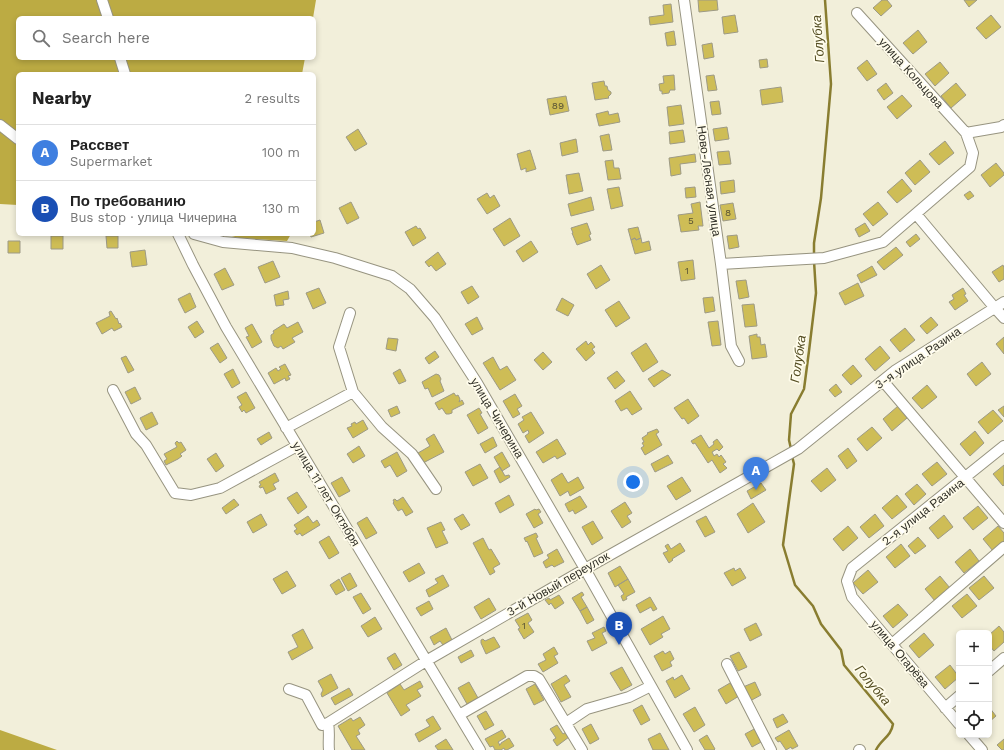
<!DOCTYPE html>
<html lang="en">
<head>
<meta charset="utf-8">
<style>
	:root { --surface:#fff; --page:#f6f6f6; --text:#222; --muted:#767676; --line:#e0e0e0; --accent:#8c7e25 }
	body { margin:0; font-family:"Work Sans",sans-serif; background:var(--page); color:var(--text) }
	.controls { position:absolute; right:12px; bottom:12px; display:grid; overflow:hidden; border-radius:6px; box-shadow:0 2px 6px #0003 }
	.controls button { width:36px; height:36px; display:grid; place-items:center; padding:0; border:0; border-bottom:1px solid var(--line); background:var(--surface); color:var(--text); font:20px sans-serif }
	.you { position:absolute; left:633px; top:482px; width:14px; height:14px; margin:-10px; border:3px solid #fff; border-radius:50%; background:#1a73e8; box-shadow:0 0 0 6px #1a73e833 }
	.badge { display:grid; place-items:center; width:26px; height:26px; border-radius:50%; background:var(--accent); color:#fff; font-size:13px; font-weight:700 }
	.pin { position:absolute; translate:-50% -33px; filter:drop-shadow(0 1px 2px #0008) }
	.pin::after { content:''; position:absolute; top:21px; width:14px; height:12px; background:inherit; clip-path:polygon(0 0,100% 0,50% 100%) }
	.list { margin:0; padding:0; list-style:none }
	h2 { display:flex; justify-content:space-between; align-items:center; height:52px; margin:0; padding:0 16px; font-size:17px }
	h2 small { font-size:13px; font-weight:400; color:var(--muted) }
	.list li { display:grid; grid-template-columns:26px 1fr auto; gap:12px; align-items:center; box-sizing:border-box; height:56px; padding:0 16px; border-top:1px solid var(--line) }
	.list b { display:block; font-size:15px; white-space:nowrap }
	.list p { margin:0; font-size:13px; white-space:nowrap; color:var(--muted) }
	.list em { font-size:13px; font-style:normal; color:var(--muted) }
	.icon { flex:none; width:22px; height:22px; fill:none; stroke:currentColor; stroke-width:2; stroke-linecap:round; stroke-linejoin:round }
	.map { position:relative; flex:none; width:1004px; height:750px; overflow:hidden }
	.search { position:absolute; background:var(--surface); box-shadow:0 2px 6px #0003; left:16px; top:16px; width:300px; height:44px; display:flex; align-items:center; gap:10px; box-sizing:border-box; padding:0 14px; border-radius:6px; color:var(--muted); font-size:15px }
	.panel { position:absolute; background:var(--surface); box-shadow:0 2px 6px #0003; left:16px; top:72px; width:300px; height:164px; border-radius:6px }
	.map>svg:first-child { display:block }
	.forest { fill:#bcab43 }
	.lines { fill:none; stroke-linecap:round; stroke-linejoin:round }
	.stream { stroke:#897d30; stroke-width:2.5 }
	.building { fill:#cebd56; stroke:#9d9a86 }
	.minor-casing { stroke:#979480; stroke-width:12 }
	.minor { stroke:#fff; stroke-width:10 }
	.labels { text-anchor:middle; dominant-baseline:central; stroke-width:3.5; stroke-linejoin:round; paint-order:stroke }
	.number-label { font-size:10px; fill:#585334 }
	.street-label { font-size:12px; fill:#313028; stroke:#fffceb }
	.water-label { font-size:13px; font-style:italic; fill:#544d22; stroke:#fffceb }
</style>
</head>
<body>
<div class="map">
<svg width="1004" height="750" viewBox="0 0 1004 750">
	<rect width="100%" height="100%" fill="#f2efda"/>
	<path class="forest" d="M0 0H316L313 18H18V58H305L302 74H18V205L0 204Z
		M224 234H291L287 241 239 238Z
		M0 730 57 750H0Z"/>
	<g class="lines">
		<path class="stream" d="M814 256V243L821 198 831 84 825 0
			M791 449 789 440 791 414 804 389 809 351 816 293 814 261
			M792 456 794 464 783 545 795 585 813 606 821 624 841 650 844 665 893 724C891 737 881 739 876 750"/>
	</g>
	<path class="building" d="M698 0H717L718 10 699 12Z
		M882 0H887L892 6 881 16 873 8Z
		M964 0H977L969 7Z
		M671 4 673 22 650 25 649 17 664 15 663 5Z
		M735 15 738 32 724 34 722 17Z
		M991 15 1001 27 986 39 976 28Z
		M918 30 927 42 913 54 903 43Z
		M674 31 676 45 667 46 665 33Z
		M712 43 714 57 704 59 702 45Z
		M767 59 768 67 760 68 759 60Z
		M867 60 877 74 867 81 857 68Z
		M940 62 949 73 935 86 925 74Z
		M674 75 675 90H670L669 93 662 94V91H660L659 84 664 83 663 76Z
		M714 75 717 90 708 91 706 76Z
		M604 81 605 86H607L608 90 611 92V94L608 97 609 98 595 100 592 83Z
		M886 83 893 93 884 100 877 90Z
		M956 83 966 95 951 108 941 96Z
		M781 87 783 102 762 105 760 90Z
		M902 95 912 106 897 119 887 107Z
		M566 96 569 111 550 115 547 99Z
		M719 101 721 114 712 115 710 102Z
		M681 105 684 124 669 126 667 107Z
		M608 111 609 115 618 113 620 122 599 126 596 114Z
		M727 127 729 139 715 141 713 129Z
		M358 129 367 144 355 151 346 137Z
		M683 130 685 142 670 144 669 132Z
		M609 134 612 150 603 151 600 136Z
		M576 139 578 152 562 156 560 143Z
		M945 141 954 153 939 165 929 154Z
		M530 150 536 169 526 172V168L521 170 517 154Z
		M729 151 731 164 719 165 717 152Z
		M695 154 696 162 680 164 681 174 671 176 669 158Z
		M613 160 614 168H619L621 179 608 180 605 161Z
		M920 160 930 172 915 185 905 173Z
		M996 163 1004 173V175L990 187 981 175Z
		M579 173 583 191 569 194 566 175Z
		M902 179 912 191 897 203 887 192Z
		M734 180 735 192 721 194 720 182Z
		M619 187 623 206 611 209 607 189Z
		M695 187 696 197 686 198 685 188Z
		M970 191 974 196 968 200 964 195Z
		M487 193 490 198 494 195 500 206 487 214 477 199Z
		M591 197 594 210 571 216 568 204Z
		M351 202 359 218 347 224 339 208Z
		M700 202 703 226H698L699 230 681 232 678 215 693 213 691 204Z
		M878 202 888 214 873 226 863 214Z
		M733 203 736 219 723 221 720 205Z
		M510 218 520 236 504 246 493 229Z
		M320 220 324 233 311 237 310 234H314V222Z
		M587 223 591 234 589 235 591 240 577 245 572 233H573L571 228Z
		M865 223 870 231 859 237 855 229Z
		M416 226 418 229 420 228 426 238 413 246 405 232Z
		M638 227 641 238 636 240 635 238 631 240 628 229Z
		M916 234 920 239 910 247 906 242Z
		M737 235 739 247 729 249 727 236Z
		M51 236H63V249H51Z
		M106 236H118V248H107Z
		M635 238 636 240 641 238 642 243 649 241 651 250 635 254 631 240Z
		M8 241H20V253H8Z
		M531 241 538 252 523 262 516 251Z
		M896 247 903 255 884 270 877 262Z
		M145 250 147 265 132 267 130 252Z
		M438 252 446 264 436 271 431 265 429 267 425 262Z
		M693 260 695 279 681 281 678 262Z
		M273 261 280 277 265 283 258 267Z
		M601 265 610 280 596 289 587 274Z
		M1003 265 1004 268V279L999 282 992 272Z
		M872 266 877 275 861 283 857 275Z
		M225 268 234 285 222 290 214 274Z
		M746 280 749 297 739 299 736 281Z
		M858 283 864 296 845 305 839 293Z
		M472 286 479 297 468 304 461 292Z
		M319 288 326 303 313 309 306 293Z
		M963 288 966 294 964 295 968 301 955 310 949 302 954 299 952 295Z
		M288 291 289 299 283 300 284 305 276 306 274 295Z
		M190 293 196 307 185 313 178 299Z
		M713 297 715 311 705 313 703 298Z
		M562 298 574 305 568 316 556 310Z
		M619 301 630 318 616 327 605 310Z
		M754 304 757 326 745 327 742 305Z
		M111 311 116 319 117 318 119 324 120 323 122 327 114 331 112 328 102 334 96 323 110 316 109 312Z
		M477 317 483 329 472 335 465 324Z
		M931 317 938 325 927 334 920 326Z
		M197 321 204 332 195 338 188 327Z
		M718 321 721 345 712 346 708 322Z
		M298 322 303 332 292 338 295 342 283 349 281 346 278 348 274 346 271 339V335L274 333 273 331 284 324 287 328Z
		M252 324 262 342 252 348 246 337 249 336 245 328Z
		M905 328 915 340 900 352 890 340Z
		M757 334V337H760L761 345 765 344 767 357 752 359 749 336Z
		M1004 337V354L996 344Z
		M388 338 398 339 396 351 386 349Z
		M586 341 588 345 591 342 595 347 592 349 595 353 586 361 576 349Z
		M218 343 227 358 220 363 210 348Z
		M646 343 658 362 643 372 631 353Z
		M880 346 890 358 875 371 865 359Z
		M435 351 439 357 429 364 425 358Z
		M543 352 552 362 543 370 534 360Z
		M126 356 134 370 128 373 121 358Z
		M493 357 500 370 507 366 516 380 500 390 483 363Z
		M982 362 991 374 976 386 967 374Z
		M285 364 291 375 288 376 290 379 286 381 285 378 274 384 268 373 276 368 278 371 281 369 279 367Z
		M853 365 862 376 851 385 842 375Z
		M233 369 240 383 232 388 224 374Z
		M400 369 406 381 399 384 393 373Z
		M662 370 671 375 654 387 648 379Z
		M617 371 625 381 615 389 607 378Z
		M436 374 439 375 441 379 440 381 444 391 432 397 428 388 425 389 422 382Z
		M836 384 842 392 835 397 829 390Z
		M927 385 937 397 922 409 912 398Z
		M135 387 141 399 131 404 125 392Z
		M630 391 642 409 632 415 627 408 621 411 615 401Z
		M246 392 255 408 246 413 244 410 242 412 239 407 242 405 237 397Z
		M454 393 456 396 458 395 460 399 459 402 462 400 464 404 452 410V413L449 414H446L442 408 439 410 435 403Z
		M515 394 522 406 517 409 520 414 513 418 503 401Z
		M688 399 699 416 688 424 684 418 682 419 674 408Z
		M397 406 400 413 391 417 388 410Z
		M898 406 907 418 892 431 883 419Z
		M1004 406V417L998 410Z
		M479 408 482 413 480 414 488 428 478 434 467 415Z
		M993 410 1003 421 988 434 978 422Z
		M152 412 158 424 146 430 140 418Z
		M531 412 544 433 529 443 525 436 529 433 528 430 523 433 518 424 524 420 522 417Z
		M363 420 368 429 353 438 347 428 352 426 351 424 355 422 356 424Z
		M872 427 882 438 867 451 857 439Z
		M657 429 659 432 656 434 662 445 645 455 641 448 644 446 642 443 644 442 642 438 648 434 647 433Z
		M975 431 984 443 970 456 960 444Z
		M269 432 272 438 261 445 257 439Z
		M434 434 444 452 423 463 418 453 430 446 426 439Z
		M701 435 709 448 714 444 713 442 717 439 723 447 719 451 717 449 712 452 714 456 717 454 719 457 721 455 726 462 723 464 727 468 720 473 712 460 708 463 695 443 693 444 691 441Z
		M493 437 497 446 485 453 480 444Z
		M557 439 566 454 557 459 555 456 543 463 536 452Z
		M177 441 179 443 181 442 186 450 180 454 182 456 178 459 166 465 164 461 167 459 164 454 177 447 175 443Z
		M359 446 365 456 353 463 347 454Z
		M848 448 857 461 847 469 838 456Z
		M397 452 407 471 397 477 390 465 385 468 381 461Z
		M502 452 510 466 502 471 494 457Z
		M216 453 224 466 216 472 207 459Z
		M668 455 673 463 655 472 651 464Z
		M937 462 947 474 932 486 922 474Z
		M480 464 488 478 473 486 465 472Z
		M1004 465V485L1003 486 993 474Z
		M500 467 505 476 509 475 510 477 500 483 494 471Z
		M827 468 836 480 821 492 811 481Z
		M275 473 279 481 273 484 276 489 266 494 263 487 260 488 259 486 261 485 259 482Z
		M562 473 568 483 578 477 584 488 570 496 568 491 560 496 551 480Z
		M342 477 350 491 339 497 331 483Z
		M682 477 691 491 676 500 667 486Z
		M761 483 766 490 751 499 747 491Z
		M917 484 926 494 914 505 905 494Z
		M297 492 307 507 298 514 287 498Z
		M509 495 514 505 500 513 495 503Z
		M897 495 907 507 892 519 882 508Z
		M580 496 587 507 575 514 573 510 569 512 565 504Z
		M403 497 413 512 406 516 402 509 398 511 393 503 394 502 393 500 395 499 397 501Z
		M234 499 239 505 226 514 222 508Z
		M625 502 632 513 627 516 631 522 622 528 611 511Z
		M753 503 765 522 748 533 737 514Z
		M978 506 988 518 973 530 963 518Z
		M535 509 536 510 539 509 541 512 538 514 543 523 534 528 526 514Z
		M261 514 267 525 253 533 247 522Z
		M463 514 470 525 461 530 454 519Z
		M875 514 884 526 869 538 860 527Z
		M944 515 953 527 938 539 929 528Z
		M308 516 313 523 317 520 320 525 302 536 300 533 297 535 294 531 297 529 294 525Z
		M706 516 715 532 705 537 696 521Z
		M367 517 377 533 366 539 357 523Z
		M593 521 603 538 592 545 582 527Z
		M441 522 445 530 442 531 448 543 436 548 427 528Z
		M848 526 858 538 843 551 833 539Z
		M998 526 1004 533V542L993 551 983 539Z
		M536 533 538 537 536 538 543 553 534 557 527 541 526 542 524 538Z
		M329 536 339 553 329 559 319 542Z
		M918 537 926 546 915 554 908 546Z
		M483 538 489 550 491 549 500 564 493 568 495 572 490 575 473 543Z
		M680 543 685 551 672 559 673 560 669 563 663 553 668 551 665 546 668 544 671 549Z
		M901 544 910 556 895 568 886 557Z
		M557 549 564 562 554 567 552 565 546 568 543 562 549 558 547 555Z
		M970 549 979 561 964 573 955 562Z
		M419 563 425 573 409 582 403 572Z
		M620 566 628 579 615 587 608 573Z
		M734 568 735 571 740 568 746 578 732 586 724 573Z
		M868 570 878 582 863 594 853 583Z
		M287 571 296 586 282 594 273 579Z
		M350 573 357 586 348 591 341 578Z
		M443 575 449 586 429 597 426 590 438 583 435 579Z
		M940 576 950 588 935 601 925 589Z
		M984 576 994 588 979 600 969 588Z
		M339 579 345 590 336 595 330 585Z
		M628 579 635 592 626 597 627 599 623 601 621 596 624 594 618 585Z
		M582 592 584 595 581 597 587 607 580 611 572 598Z
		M361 593 371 609 363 614 353 597Z
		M967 594 977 606 962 618 952 606Z
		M559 595 564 603 555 609 551 603 549 605 545 600 549 598 550 600Z
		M650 597 657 609 653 611 651 607 640 613 636 605Z
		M489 598 496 610 481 619 474 607Z
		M429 601 433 609 421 616 416 608Z
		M898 604 908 615 893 628 883 616Z
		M587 607 594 620 587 624 580 611Z
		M528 613 532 620 528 623 534 632 524 639 518 629 520 628 515 620Z
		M663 616 670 629 661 634 663 637 650 645 641 629Z
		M375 617 382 629 368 637 361 626Z
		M756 623 762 635 750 641 744 629Z
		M999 626 1004 632V642L994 651 989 645V635Z
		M604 627 606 631 602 633 607 643 592 651 587 641 595 638 592 633Z
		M446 628 452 640 443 645 440 641 434 645 430 637Z
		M303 629 313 648 292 660 288 652 298 647 292 635Z
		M924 633 934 645 919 658 909 646Z
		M494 637 500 647 486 654 481 643V640L483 639 485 641Z
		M554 647 558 654 554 656 558 663 543 672 538 664 546 660 543 654Z
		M471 650 474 656 461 663 458 657Z
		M663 651 665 654 670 651 674 659 670 662 672 666 662 671 654 656Z
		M739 652 747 667 738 671 730 656Z
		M395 653 402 665 394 670 387 658Z
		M950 665 959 677 945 689 935 677Z
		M622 667 632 685 621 691 610 673Z
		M331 674 338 688 322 697 321 694 323 690 318 681Z
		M566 675 570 681 564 685 571 697 561 702 551 684Z
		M682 675 690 689 675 698 666 681 673 677 674 680Z
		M420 681 423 687 417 690 421 696 406 705 410 710 401 716 387 693 400 684 404 690Z
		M469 682 478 698 467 704 458 688Z
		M755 682 761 695 750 701 743 687Z
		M730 683 739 696 726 704 718 690Z
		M535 684 544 700 534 705 526 689Z
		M349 688 353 695 335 705 331 698Z
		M642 705 650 720 641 725 633 710Z
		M695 707 705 725 694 732 683 714Z
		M989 707 996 716 989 722Z
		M486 711 494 725 485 730 477 716Z
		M783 714 788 722 777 728 773 719Z
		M433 716 441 729 419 742 415 734 430 726 426 720Z
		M360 717 365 725 358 730 360 734 356 736 365 750H352L338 726 351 718 353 721Z
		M591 724 599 739 590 744 582 729Z
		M557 725 563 734 566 732 569 737 557 746 553 740 556 738 550 729Z
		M756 728 763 741 752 747 745 734Z
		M502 730 506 737 498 742 500 745H499L501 744V743L509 738 514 746 507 750H505L504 748 501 750H495L493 746 490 747 485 739Z
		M789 730 798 746 792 749 791 747 786 750 780 741 778 742 775 738Z
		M660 733 669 750H653L648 739Z
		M707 735 715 749 714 750H705L699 740Z
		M446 739 453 750H438L435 746Z
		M1004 739V750H1002L997 745Z"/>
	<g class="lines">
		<g class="minor-casing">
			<path id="minor" d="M102 0 108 18
				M684 0 721 264 731 346 739 361
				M857 13 966 133
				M120 58 125 74
				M0 125 18 139
				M916 214 994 307 1004 318
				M178 234 193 265 226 327 480 750
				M194 234 223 242 292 248 335 258 392 276 410 289 435 318 477 383 585 569 687 750
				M721 264 824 258 883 242 970 167 973 153 966 133 1001 127 1004 125
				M350 313 339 347 353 392
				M883 381 1004 523
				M113 390 136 434 146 445 175 493 191 495 220 488 297 446
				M286 428 353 392 382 427 412 454 436 489
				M892 644 1004 547
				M727 664 771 750
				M989 671 1004 658
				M289 689 306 695 322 725 328 723 426 661 585 569 798 449 896 370 1004 302
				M945 708 959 696
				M459 715 527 676H534L539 679 582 750
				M328 723C330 734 328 740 329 750
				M566 723 587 709 629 697 651 686
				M959 724 852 597 847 581 852 568 1004 446
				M969 735 982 750
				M859 750H860"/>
		</g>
		<use href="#minor" class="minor"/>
	</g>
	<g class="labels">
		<g class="number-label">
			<text x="558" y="105">89</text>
			<text x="728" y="212">8</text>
			<text x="691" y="220">5</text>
			<text x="687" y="270">1</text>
			<text x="524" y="625">1</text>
		</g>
		<g class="street-label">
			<text transform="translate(911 73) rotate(48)">улица Кольцова</text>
			<text transform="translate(709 181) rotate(82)">Ново-Лесная улица</text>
			<text transform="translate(918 358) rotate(-34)">3-я улица Разина</text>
			<text transform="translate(497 418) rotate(59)">улица Чичерина</text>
			<text transform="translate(326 494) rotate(59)">улица 11 лет Октября</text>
			<text transform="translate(923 512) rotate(-38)">2-я улица Разина</text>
			<text transform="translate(558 584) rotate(-30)">3-й Новый переулок</text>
			<text transform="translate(900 654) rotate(50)">улица Огарёва</text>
		</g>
		<g class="water-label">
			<text transform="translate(818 39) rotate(-94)">Голубка</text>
			<text transform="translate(798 359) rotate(-82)">Голубка</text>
			<text transform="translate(873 685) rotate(50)">Голубка</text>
		</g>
	</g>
</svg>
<div class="controls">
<button>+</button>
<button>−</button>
<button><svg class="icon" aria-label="locate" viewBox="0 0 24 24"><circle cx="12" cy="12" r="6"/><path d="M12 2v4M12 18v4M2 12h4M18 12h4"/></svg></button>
</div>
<div class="you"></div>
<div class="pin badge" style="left:756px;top:490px;background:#3f7fe0">A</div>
<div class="pin badge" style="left:619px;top:645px;background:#1a4fb4">B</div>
<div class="search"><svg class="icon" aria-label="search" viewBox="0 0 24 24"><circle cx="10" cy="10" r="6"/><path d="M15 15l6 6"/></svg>Search here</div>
<section class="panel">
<h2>Nearby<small>2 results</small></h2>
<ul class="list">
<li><span class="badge" style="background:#3f7fe0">A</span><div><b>Рассвет</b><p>Supermarket</p></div><em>100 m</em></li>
<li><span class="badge" style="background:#1a4fb4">B</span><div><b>По требованию</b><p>Bus stop · улица Чичерина</p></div><em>130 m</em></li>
</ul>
</section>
</div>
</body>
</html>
